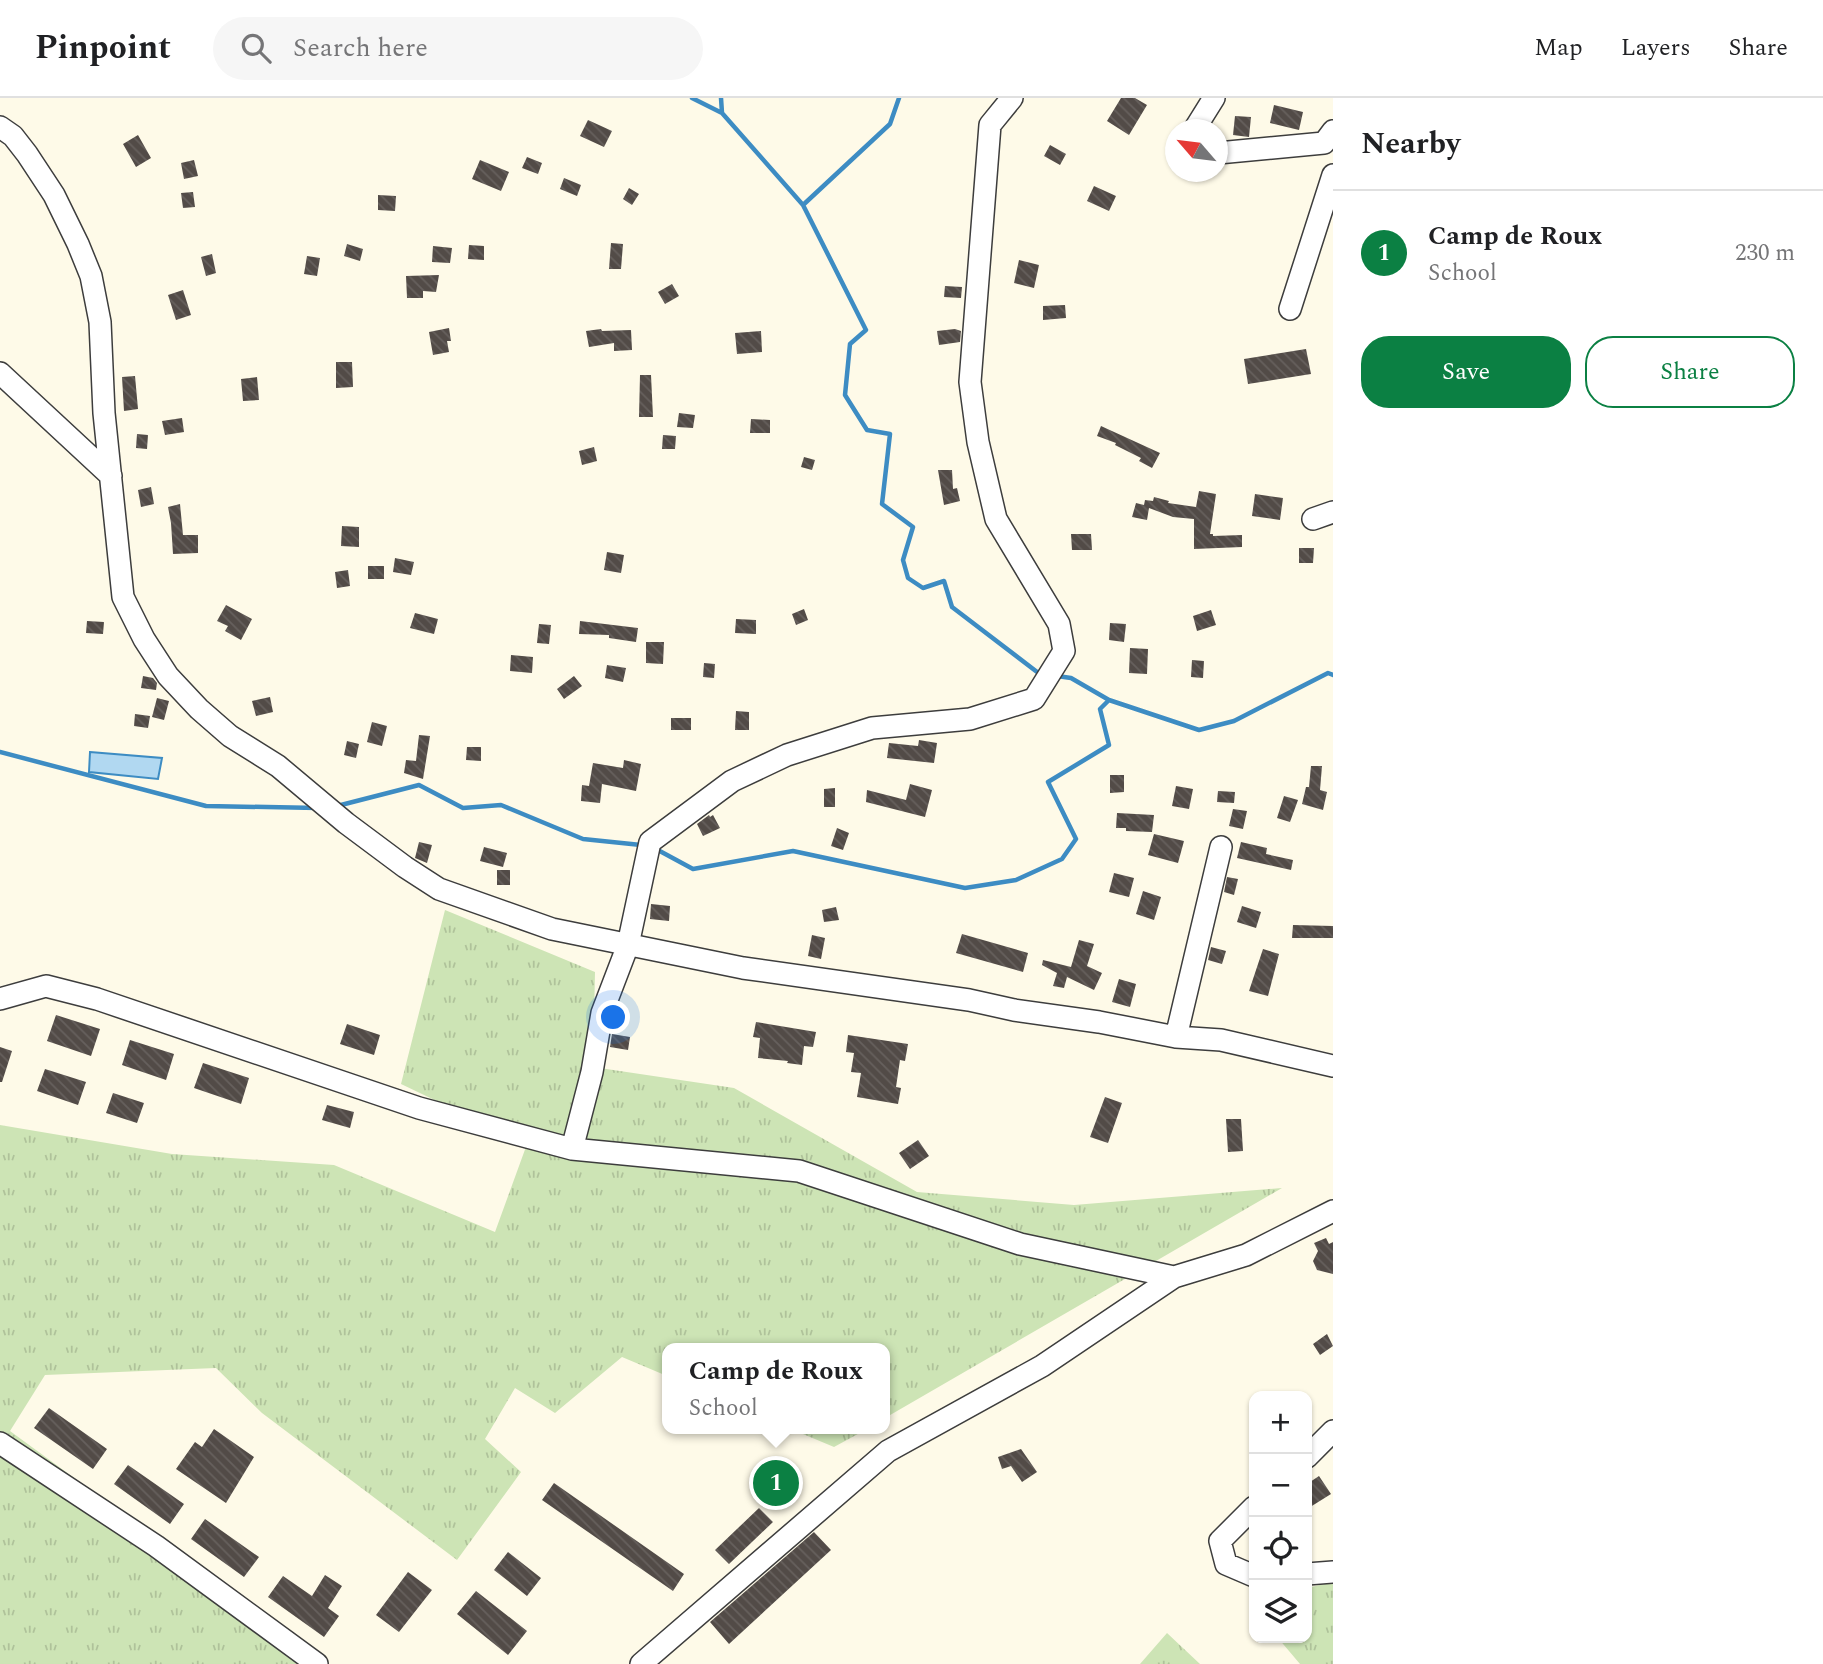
<!DOCTYPE html>
<html lang="en">
<head>
<meta charset="utf-8">
<style>
	:root { --surface:#fff; --page:#f6f6f6; --text:#202124; --muted:#757577; --line:#e0e0e0; --accent:#0b8043 }
	body { margin:0; font-family:Spectral,serif; background:var(--page); color:var(--text) }
	.controls { position:absolute; right:21px; bottom:21px; display:grid; overflow:hidden; border-radius:14px; box-shadow:0 2px 5px #0004 }
	.controls button { width:63px; height:63px; display:grid; place-items:center; padding:0; border:0; border-bottom:2px solid var(--line); background:var(--surface); color:var(--text); font:35px sans-serif }
	.compass { position:absolute; left:1165px; top:21px; width:63px; height:63px; border-radius:50%; background:var(--surface); box-shadow:0 2px 5px #0004; rotate:298deg }
	.you { position:absolute; left:614px; top:920px; width:24px; height:24px; margin:-18px; border:5px solid #fff; border-radius:50%; background:#1a73e8; box-shadow:0 0 0 10px #1a73e833 }
	.badge { display:grid; place-items:center; width:46px; height:46px; border-radius:50%; background:var(--accent); color:#fff; font-size:23px; font-weight:700 }
	.pin { position:absolute; translate:-50% -50%; border:4px solid #fff; box-shadow:0 2px 7px #0006 }
	.popup { position:absolute; left:662px; top:1245px; width:228px; height:91px; box-sizing:border-box; display:grid; place-content:center; border-radius:14px; background:var(--surface); filter:drop-shadow(0 2px 5px #0005); font-size:23px; white-space:nowrap; color:var(--muted) }
	.popup b { font-size:26px; color:var(--text) }
	.popup::after { content:''; position:absolute; left:50%; top:100%; margin-left:-14px; border:14px solid transparent; border-top-color:var(--surface) }
	.list { margin:0; padding:0; list-style:none }
	h2 { display:flex; justify-content:space-between; align-items:center; height:91px; margin:0; padding:0 28px; font-size:30px }
	h2 small { font-size:23px; font-weight:400; color:var(--muted) }
	.list li { display:grid; grid-template-columns:46px 1fr auto; gap:21px; align-items:center; box-sizing:border-box; height:126px; padding:0 28px; border-top:2px solid var(--line) }
	.list b { display:block; font-size:26px; white-space:nowrap }
	.list p { margin:0; font-size:23px; white-space:nowrap; color:var(--muted) }
	.list em { font-size:23px; font-style:normal; color:var(--muted) }
	.actions { display:flex; gap:14px; padding:21px 28px }
	.actions a { flex:1; padding:16px 0; border:2px solid var(--accent); border-radius:28px; text-align:center; font-size:24px; color:var(--accent) }
	.actions .main { background:var(--accent); color:#fff }
	.icon { flex:none; width:38px; height:38px; fill:none; stroke:currentColor; stroke-width:2; stroke-linecap:round; stroke-linejoin:round }
	.map { position:relative; flex:none; width:1333px; height:1566px; overflow:hidden }
	header { display:flex; align-items:center; gap:42px; box-sizing:border-box; height:98px; padding:0 35px; background:var(--surface); border-bottom:2px solid var(--line) }
	header strong { font-size:33px }
	nav { display:flex; gap:38px; margin-inline-start:auto; font-size:24px }
	.search { width:490px; height:63px; background:var(--page); display:flex; align-items:center; gap:18px; box-sizing:border-box; padding:0 24px; border-radius:38px; color:var(--muted); font-size:26px }
	main { display:flex }
	aside { flex:1; background:var(--surface) }
	.map>svg:first-child { display:block }
	.grass { fill:url(#grass-tufts) }
	.water { fill:#b1d8f1; stroke:#3d8cc3; stroke-width:2 }
	.lines { fill:none; stroke-linecap:round; stroke-linejoin:round }
	.stream { stroke:#3d8cc3; stroke-width:4.5 }
	.building { fill:url(#building-back-hatch) }
	.minor-casing { stroke:#3d3d3d; stroke-width:24 }
	.minor { stroke:#fff; stroke-width:21 }
</style>
</head>
<body>
<header>
<strong>Pinpoint</strong>
<div class="search"><svg class="icon" aria-label="search" viewBox="0 0 24 24"><circle cx="10" cy="10" r="6"/><path d="M15 15l6 6"/></svg>Search here</div>
<nav><a>Map</a><a>Layers</a><a>Share</a></nav>
</header>
<main>
<div class="map">
<svg width="1333" height="1566" viewBox="0 0 1333 1566">
	<defs>
		<pattern id="grass-tufts" width="24" height="20" patternUnits="userSpaceOnUse" patternTransform="scale(1.75)"><rect width="24" height="20" fill="#cde4b5"/><path d="M3 7l-1-3M5 7V3M7 7l1-3M15 17l-1-3M17 17v-4M19 17l1-3" fill="none" stroke="#afc29a"/></pattern>
		<pattern id="building-back-hatch" width="6" height="6" patternUnits="userSpaceOnUse" patternTransform="scale(1.75)"><rect width="6" height="6" fill="#524b47"/><path d="M-1 5l2 2M0 0l6 6M5-1l2 2" fill="none" stroke="#66605d"/></pattern>
	</defs>
	<rect width="100%" height="100%" fill="#fefae8"/>
	<path class="grass" d="M445 812 595 874 593 969 734 990 917 1094 1074 1107 1282 1090 885 1320 884 1250H668L667 1278 622 1259 555 1315 515 1290 485 1341 521 1374 457 1462 262 1315 216 1270 45 1277 10 1333 312 1554 304 1566H0V1027L172 1056 334 1067 495 1134 527 1046 401 986Z
		M791 1331H867L834 1349Z
		M1333 1484V1566H1300L1278 1540H1307V1490Z
		M1167 1535 1200 1566H1140Z"/>
	<path class="water" d="M90 654 162 660 158 681 89 674Z"/>
	<g class="lines">
		<path class="stream" d="M692 0 722 15 803 107 866 232 850 246 845 297 867 332 890 336 882 406 913 429 903 462 908 480 923 490 944 483 952 509 1041 577
			M721 0 722 15
			M803 107 890 26 899 0
			M1057 578 1071 580 1109 602 1199 632 1234 623 1328 575 1333 577
			M0 654 206 708 318 710
			M337 708 419 687 463 710 501 707 583 741 641 747
			M656 751 693 771 793 753 965 790 1016 782 1062 761 1076 741 1048 684 1109 647 1100 611 1109 602"/>
	</g>
	<path class="building" d="M1121 0H1135L1147 7 1129 37 1107 23Z
		M1274 7 1303 14 1299 32 1270 25Z
		M1235 18 1251 19 1249 39 1233 37Z
		M588 22 612 33 604 49 580 38Z
		M138 37 151 60 136 69 123 46Z
		M1050 47 1066 56 1060 67 1044 58Z
		M527 59 542 65 538 76 522 70Z
		M194 62 198 78 184 81 181 65Z
		M480 62 509 74 501 93 472 81Z
		M564 80 581 87 577 98 560 91Z
		M1094 88 1116 98 1109 113 1087 103Z
		M629 90 639 96 632 107 623 101Z
		M193 94 195 109 183 110 181 95Z
		M378 97 396 98 395 113 378 112Z
		M611 145 623 146 621 171H609Z
		M347 146 363 151 360 163 344 158Z
		M469 147 484 148V162L468 161Z
		M433 148 452 150 450 165 432 164Z
		M212 156 216 175 206 178 201 159Z
		M307 158 320 160 317 178 304 176Z
		M1019 162 1039 167 1034 190 1014 185Z
		M439 177 436 194 423 193V200H407L406 178Z
		M672 186 679 198 665 206 658 194Z
		M945 188 962 189 961 200 944 199Z
		M183 192 191 217 176 222 168 197Z
		M1065 207 1066 220 1043 222V208Z
		M449 230 451 243H447L449 254 433 257 429 234Z
		M601 231 602 233 631 232 632 252 614 253V245L589 249 586 233Z
		M955 231 961 233 960 244 939 247 937 233Z
		M761 233 762 254 737 256 735 235Z
		M1306 251 1311 276 1248 286 1244 261Z
		M336 264H352L353 289 336 290Z
		M640 277H651L653 319H639Z
		M135 278 138 311 124 313 122 279Z
		M257 279 259 302 243 303 241 281Z
		M679 315 695 317 693 330 677 329Z
		M182 320 184 334 165 337 162 323Z
		M751 321 770 322V335H750Z
		M1101 328 1160 355 1152 370 1139 363 1141 360 1115 347 1116 345 1097 338Z
		M137 336 148 337 147 351 136 350Z
		M663 337 676 338 675 351H662Z
		M594 349 597 363 582 367 579 353Z
		M804 359 815 362 812 372 801 369Z
		M938 372H952L953 391 957 390 960 403 944 407Z
		M151 389 154 406 141 409 138 392Z
		M1199 393 1216 396 1210 436H1213V438L1242 437V449L1194 451V421L1173 419 1149 410 1147 422 1132 419 1136 405 1144 407 1145 402 1153 403 1154 399 1169 403 1168 405 1196 409Z
		M1255 396 1283 400 1280 422 1252 418Z
		M180 406 183 437H198V455L173 456 171 425 168 409Z
		M342 428 359 429V449L341 448Z
		M1071 436H1091L1092 452H1072Z
		M1299 450H1314L1313 465H1299Z
		M607 454 624 457 621 475 604 472Z
		M395 460 414 464 411 477 393 474Z
		M368 468H384V481H368Z
		M348 472 350 488 337 490 335 474Z
		M226 507 252 521 241 542 225 533 228 528 217 523Z
		M804 511 808 522 796 527 792 516Z
		M1211 512 1216 527 1197 533 1193 518Z
		M415 515 438 521 434 536 410 530Z
		M736 521 756 522V536L735 535Z
		M87 523 104 524 103 536 86 535Z
		M580 523 638 530 636 544 609 540V537L579 536Z
		M1110 525 1126 526 1124 544 1109 542Z
		M539 526 551 527 549 546 537 545Z
		M646 544H664L663 566 646 565Z
		M1130 550 1148 551 1147 576 1129 575Z
		M511 557 533 559 532 575 510 573Z
		M1192 562 1204 563 1203 580 1191 579Z
		M704 565 715 566 714 580 703 579Z
		M607 567 626 570 623 584 605 580Z
		M143 578 153 580 157 585 156 592 141 590Z
		M574 578 582 588 564 601 557 591Z
		M270 599 273 614 256 618 252 603Z
		M157 600 169 603 164 622 152 619Z
		M736 613 749 614V632H735Z
		M135 616 150 618 148 630 134 628Z
		M671 620H691V632H671Z
		M372 624 387 628 382 648 367 644Z
		M419 637 430 638 423 681 404 675 406 662 416 663Z
		M919 642 937 645 934 665 887 660 889 645 918 648Z
		M347 643 359 646 356 660 344 657Z
		M467 649H481V663L466 662Z
		M624 662 641 666 636 693 602 686 600 705 581 703 582 687 589 688 593 665 623 670Z
		M1311 668H1322L1320 692 1327 694 1323 712 1302 706 1306 689H1309Z
		M1110 677H1124V694L1110 695Z
		M910 686 932 692 925 719 866 704 867 692 906 702Z
		M1176 688 1193 691 1189 711 1172 708Z
		M835 690V709H824V691Z
		M1218 693 1235 694 1234 705 1217 704Z
		M1284 698 1298 702 1290 724 1277 720Z
		M1233 711 1247 713 1243 731 1229 728Z
		M1117 715 1154 717 1152 734 1126 733V730H1116Z
		M709 717 710 719 713 717 720 730 703 738 697 726Z
		M837 730 849 735 843 752 831 748Z
		M1154 736 1184 743 1178 765 1148 757Z
		M419 744 432 747 427 765 415 760Z
		M1241 744 1267 750 1266 756 1293 762 1291 772 1237 760Z
		M484 749 507 755 503 769 480 763Z
		M497 772H510V787H497Z
		M1114 775 1134 780 1129 799 1109 794Z
		M1227 779 1238 781 1234 797 1224 794Z
		M1143 793 1161 799 1154 822 1136 816Z
		M651 806 670 808 669 823 650 821Z
		M1242 808 1261 814 1256 830 1237 824Z
		M836 809 839 822 824 824 822 812Z
		M1293 827 1333 828V840H1292Z
		M962 836 1028 855 1023 874 956 855Z
		M812 837 825 840 821 861 808 858Z
		M1079 842 1094 846 1087 868 1102 875 1094 892 1067 879 1064 890 1053 888 1057 875 1042 867 1043 862 1071 869Z
		M1211 849 1226 853 1222 866 1208 862Z
		M1263 851 1279 856 1268 898 1249 893Z
		M1119 881 1136 886 1130 909 1112 904Z
		M56 917 100 931 91 958 47 943Z
		M756 924 816 934 813 949 804 948 802 967 787 965 788 963 758 960 760 940 753 939Z
		M347 926 380 937 374 957 340 946Z
		M612 936 630 939 628 952 610 949Z
		M848 937 908 946 905 963 900 962 896 989 901 990 898 1006 857 999 861 975 851 974 854 955 846 954Z
		M130 942 174 956 166 982 122 967Z
		M0 949 12 953 2 984H0Z
		M203 965 249 980 241 1006 194 990Z
		M45 971 86 984 78 1007 37 993Z
		M113 995 144 1005 137 1025 106 1015Z
		M1105 999 1122 1005 1108 1045 1090 1039Z
		M327 1007 354 1014 350 1030 322 1022Z
		M1226 1021H1241L1243 1053 1228 1054Z
		M918 1042 929 1058 910 1071 899 1055Z
		M1326 1140 1329 1146 1333 1144V1176L1317 1172 1313 1163 1318 1153 1314 1145Z
		M1327 1236 1333 1248 1320 1257 1313 1246Z
		M49 1310 107 1351 93 1371 34 1330Z
		M214 1331 254 1359 226 1405 176 1371 195 1344 202 1349Z
		M1021 1351 1037 1374 1022 1384 1011 1368 1002 1371 998 1359Z
		M128 1367 184 1406 170 1426 114 1386Z
		M1319 1378 1331 1396 1307 1411V1386Z
		M554 1385 684 1476 673 1493 542 1402Z
		M759 1410 773 1424 729 1466 715 1452Z
		M205 1421 259 1459 244 1479 191 1441Z
		M814 1434 831 1452 729 1546 710 1524Z
		M508 1454 541 1480 527 1498 494 1472Z
		M408 1474 432 1492 399 1534 376 1517Z
		M325 1477 342 1488 328 1510 339 1518 324 1539 268 1499 283 1478 312 1498Z
		M476 1493 527 1533 508 1557 457 1516Z"/>
	<g class="lines">
		<g class="minor-casing">
			<path id="minor" d="M0 29 13 38 27 56 54 97 78 146 91 178 100 224 104 315 123 499 144 541 168 578 199 611 230 638 278 668 346 725 405 769 439 791 552 831 743 870 969 902 1014 912 1099 924 1176 939 1221 942 1333 968
				M1194 32 1214 0
				M1218 55 1324 45 1333 33
				M1290 211 1333 77
				M0 275 111 378
				M1313 421 1333 414
				M0 901 46 888 97 901 419 1010 572 1051 799 1073 1020 1146 1174 1179
				M1176 939 1221 749
				M572 1051 592 974 602 915 628 847 650 744 732 683 787 657 872 630 970 621 1034 601 1064 553 1059 526 996 421 978 344 970 284 990 27 1012 0
				M0 1345 156 1448 317 1566
				M1307 1359 1333 1333
				M1254 1409 1220 1443 1226 1466 1254 1478
				M1307 1476 1333 1474
				M641 1566 888 1353 1042 1268 1174 1179 1246 1157 1333 1113"/>
		</g>
		<use href="#minor" class="minor"/>
	</g>
</svg>
<div class="controls">
<button>+</button>
<button>−</button>
<button><svg class="icon" aria-label="locate" viewBox="0 0 24 24"><circle cx="12" cy="12" r="6"/><path d="M12 2v4M12 18v4M2 12h4M18 12h4"/></svg></button>
<button><svg class="icon" aria-label="layers" viewBox="0 0 24 24"><path d="M12 4l9 5-9 5-9-5zM3 14l9 5 9-5"/></svg></button>
</div>
<svg class="compass" viewBox="-18 -18 36 36"><path d="M0-13l5 13h-10z" fill="#e53935"/><path d="M0 13l5-13h-10z" fill="#757577"/></svg>
<div class="you"></div>
<div class="pin badge" style="left:776px;top:1385px">1</div>
<div class="popup"><b>Camp de Roux</b>School</div>
</div>
<aside>
<h2>Nearby<small></small></h2>
<ul class="list">
<li><span class="badge">1</span><div><b>Camp de Roux</b><p>School</p></div><em>230 m</em></li>
</ul>
<div class="actions"><a class="main">Save</a><a>Share</a></div>
</aside>
</main>
</body>
</html>
